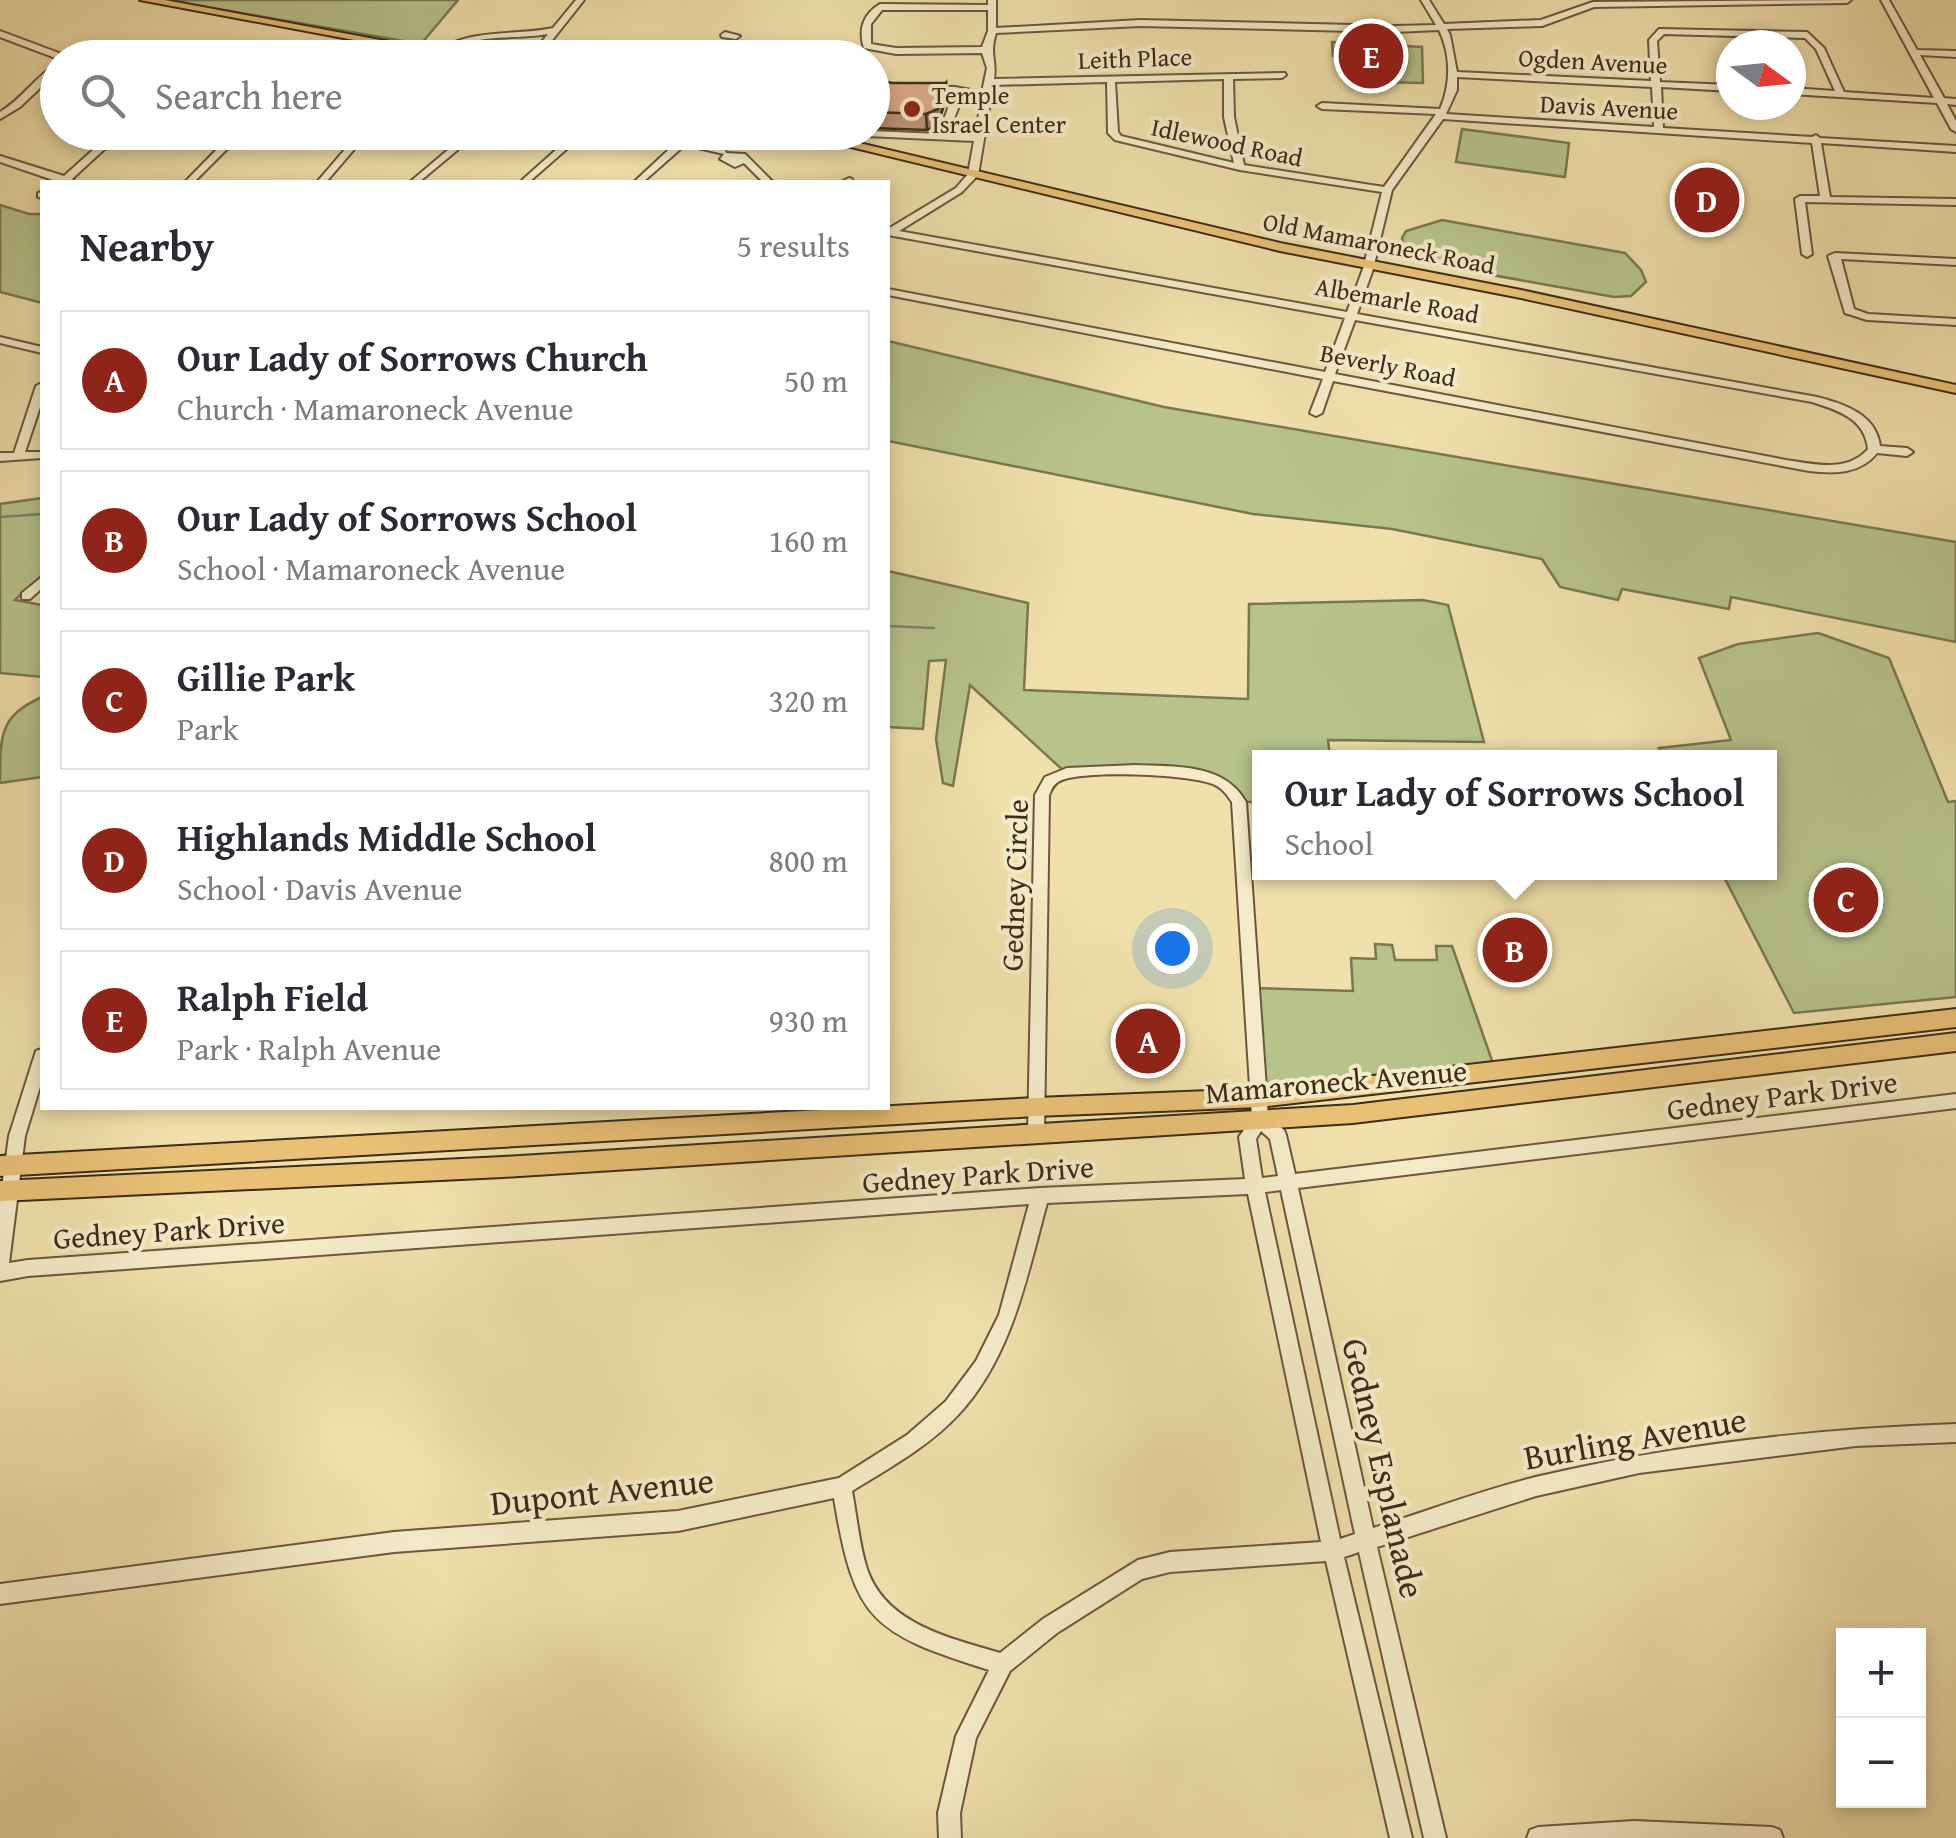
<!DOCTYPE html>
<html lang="en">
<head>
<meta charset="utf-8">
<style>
	:root { --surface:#fff; --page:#f2f2f3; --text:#2b2b33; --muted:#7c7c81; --line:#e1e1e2; --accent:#8f2418 }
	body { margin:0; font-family:"Gentium Book Plus",serif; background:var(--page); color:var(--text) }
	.controls { position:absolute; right:30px; bottom:30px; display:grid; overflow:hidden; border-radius:0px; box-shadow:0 5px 15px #0003 }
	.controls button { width:90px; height:90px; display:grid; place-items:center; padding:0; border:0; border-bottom:2px solid var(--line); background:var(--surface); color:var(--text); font:50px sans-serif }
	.compass { position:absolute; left:1716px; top:30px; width:90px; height:90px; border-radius:50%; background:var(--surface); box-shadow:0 5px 15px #0003; rotate:105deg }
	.you { position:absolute; left:1172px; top:948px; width:35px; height:35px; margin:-25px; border:8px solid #fff; border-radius:50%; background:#1a73e8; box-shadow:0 0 0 15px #1a73e833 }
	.badge { display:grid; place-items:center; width:65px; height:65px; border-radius:50%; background:var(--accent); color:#fff; font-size:32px; font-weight:700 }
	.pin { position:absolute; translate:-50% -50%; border:5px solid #fff; box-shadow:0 2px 10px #0006 }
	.popup { position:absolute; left:1252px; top:750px; width:525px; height:130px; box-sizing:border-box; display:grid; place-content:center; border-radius:0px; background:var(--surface); filter:drop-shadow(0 2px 8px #0005); font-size:32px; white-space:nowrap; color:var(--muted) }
	.popup b { font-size:38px; color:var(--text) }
	.popup::after { content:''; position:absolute; left:50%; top:100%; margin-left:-20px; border:20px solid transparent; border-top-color:var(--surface) }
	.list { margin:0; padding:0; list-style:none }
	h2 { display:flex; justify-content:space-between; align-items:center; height:130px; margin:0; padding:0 40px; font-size:42px }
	h2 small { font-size:32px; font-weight:400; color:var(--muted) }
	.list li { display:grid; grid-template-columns:65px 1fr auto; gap:30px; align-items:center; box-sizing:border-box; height:140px; margin:0 20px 20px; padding:0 20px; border:2px solid var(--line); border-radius:0px }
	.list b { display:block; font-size:38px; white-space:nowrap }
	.list p { margin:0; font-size:32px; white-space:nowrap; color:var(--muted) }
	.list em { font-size:32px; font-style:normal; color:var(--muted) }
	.icon { flex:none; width:55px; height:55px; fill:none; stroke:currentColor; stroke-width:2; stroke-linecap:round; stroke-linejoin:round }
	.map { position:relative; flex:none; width:1956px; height:1838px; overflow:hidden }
	.search { position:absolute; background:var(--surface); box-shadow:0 5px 15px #0003; left:40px; top:40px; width:850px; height:110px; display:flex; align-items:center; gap:25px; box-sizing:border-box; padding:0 35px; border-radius:55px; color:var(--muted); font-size:38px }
	.panel { position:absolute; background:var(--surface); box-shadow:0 5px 15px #0003; left:40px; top:180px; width:850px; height:930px; border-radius:0px }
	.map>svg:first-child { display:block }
	.green { fill:#b7c38b; stroke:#7a7752; stroke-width:2.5 }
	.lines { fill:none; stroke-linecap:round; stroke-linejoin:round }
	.stream { stroke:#758370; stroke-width:2.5 }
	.minor-casing { stroke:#6a583d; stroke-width:4 }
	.major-casing { stroke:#3e2b18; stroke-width:4 }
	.minor { fill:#f5ebc8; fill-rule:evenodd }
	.major { fill:#e8c076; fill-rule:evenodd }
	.wall { fill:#c09276; stroke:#3e2b18; stroke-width:2.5 }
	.shaded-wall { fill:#9c7760; stroke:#3e2b18; stroke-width:2.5 }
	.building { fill:#dfaa89; stroke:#3e2b18; stroke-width:2.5 }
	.poi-dot { fill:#8f2418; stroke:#f5ebc8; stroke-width:4 }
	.labels { text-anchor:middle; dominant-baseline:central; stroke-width:8; stroke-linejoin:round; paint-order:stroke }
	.far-street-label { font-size:25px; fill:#3e2b18; stroke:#f5ebc8 }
	.far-poi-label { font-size:25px; fill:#3e2b18; stroke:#f5ebc8; text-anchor:start }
	.street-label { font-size:30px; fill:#3e2b18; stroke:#f5ebc8 }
	.near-street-label { font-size:35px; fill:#3e2b18; stroke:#f5ebc8 }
</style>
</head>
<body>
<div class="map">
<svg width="1956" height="1838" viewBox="0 0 1956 1838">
	<rect width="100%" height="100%" fill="#f0e0ab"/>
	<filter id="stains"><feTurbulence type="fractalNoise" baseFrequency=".002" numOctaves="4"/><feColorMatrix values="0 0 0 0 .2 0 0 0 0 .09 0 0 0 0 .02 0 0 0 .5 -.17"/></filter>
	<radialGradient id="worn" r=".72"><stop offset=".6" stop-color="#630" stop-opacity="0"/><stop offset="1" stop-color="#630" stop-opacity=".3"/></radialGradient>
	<path class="green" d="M166 0H458L421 44Z
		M1332 42 1422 47 1423 83 1376 82 1373 68 1403 60 1333 56Z
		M1462 129 1569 143 1565 177 1456 162Z
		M0 205 29 214H42V303L0 292Z
		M1442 220 1625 253 1641 270 1646 282 1631 296 1614 297 1431 264 1404 248 1402 238 1406 231Z
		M888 341 1164 407 1956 542V642L1731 597 1729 609 1622 589 1618 600 1560 587 1542 559 1392 529 1253 514 888 441Z
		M42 498V575L15 600 42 605V677L0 673V504Z
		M888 571 1028 603 1024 690 1248 699 1249 604 1423 600 1448 605 1484 742 1328 740 1330 757 1260 758V802H1239L1235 795 1200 775 1066 773 970 685 953 786 943 783 936 739 946 660 929 661 923 729 888 727Z
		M1818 633 1889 658 1948 802 1956 801V997L1794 1013 1722 873 1770 872V758L1664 757 1659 748 1731 740 1699 658 1738 644Z
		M42 697V777L0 783C0 734 0 716 42 697Z
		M1375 944 1392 945 1395 960H1437L1436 946H1452L1496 1072 1259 1098 1252 988 1353 991 1351 958 1376 959Z"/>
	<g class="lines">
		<path class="stream" d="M0 517 42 514
			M888 626 934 628"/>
		<g class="minor-casing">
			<path id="minor" d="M576 0H584L538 58H529L548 34C521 39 492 35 466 43 452 47 443 58 429 58 464 26 510 37 553 28Z
				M988 0H996V28L1140 20 1395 26 1436 25 1421 0H1429L1444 24 1541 20 1593 2 1851 0 1847 3 1594 7 1542 26 1447 29 1450 35 1457 72 1651 81 1649 40 1659 29 1807 32 1824 48 1844 92 1934 98 1881 0H1889L1917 50 1956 51V57L1920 55 1944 98 1956 99V105L1947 104 1956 121V132L1951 129 1937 103 1791 94V88L1835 91 1816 49 1805 38 1664 34 1657 41 1660 82 1731 85V91L1661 87 1663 128 1812 137 1816 135 1820 138 1956 146V152L1821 143 1830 197 1956 199V205L1805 202 1812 254 1807 257 1802 254 1795 199 1800 196H1820L1812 143 1443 119 1392 190 1373 269 1357 314 1817 397C1844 404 1876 414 1880 446L1907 448 1913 452 1907 456 1877 453C1860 474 1835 474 1809 471L1333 381 1322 413 1316 416 1310 413 1323 379 888 295V289L1325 372 1345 318 888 235V229L956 188 968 174 974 141 845 135 841 132 872 131 938 134C943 119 950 110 950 94L927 91V87H955L982 92 987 68 982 53 896 54 864 48C858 30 863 14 880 4L988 5ZM882 10H988V31L982 47 896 48 871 44V24ZM1140 26 1395 32 1439 30C1451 55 1451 84 1440 109L1322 103 1317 106 1322 109 1436 114 1384 187 1244 165 1234 117 1233 79 1282 78 1286 75 1285 73 994 79C997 60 989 55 996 33ZM1457 77 1652 87 1654 127 1446 114 1457 90ZM1224 79V117L1234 163 1121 136 1118 132 1115 82ZM1107 82 1108 133 1115 140 1240 170 1382 192 1363 269 1347 312 899 231 962 192 978 175 993 85ZM960 95 982 97 975 136 947 135C952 119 960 111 960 95ZM1355 320 1812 402C1837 410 1865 418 1868 449 1847 473 1814 464 1786 460L1335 374Z
				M0 31 67 56 68 58 58 59 0 37Z
				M725 32 740 36 736 39 722 37 721 35Z
				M386 41 393 43 370 58H359Z
				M58 63V71L20 107 0 119V112C22 99 36 76 58 63Z
				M113 132H123L72 179 75 182H59L0 162V156L64 176Z
				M234 132H244L194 182H185Z
				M360 132H369L326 182H317Z
				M469 132H479L419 182H410Z
				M576 132H586L529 182H520Z
				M646 132H662L725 150 726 153 745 154 773 182H763L744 163 735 167 720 159 724 154 685 145 643 182H634L677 142Z
				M849 178 852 179 853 182H841Z
				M42 192V198L38 197V193Z
				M1835 253 1956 259V265L1841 259 1854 309 1868 314 1956 319V325L1867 320 1845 313 1828 256Z
				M0 337 42 347V353L0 343Z
				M42 383V401L25 452H42V458L0 461V453H14L36 386Z
				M42 577V588L30 599H22V593Z
				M1136 765C1176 767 1224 763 1246 802L1268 1117 1284 1130 1286 1135 1295 1174 1956 1094V1108L1298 1188 1373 1528C1428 1511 1484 1489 1540 1476 1676 1444 1817 1429 1956 1424V1442L1856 1446 1639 1473 1536 1496 1377 1547 1446 1838H1424L1359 1552 1344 1557 1412 1838H1390L1326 1561 1170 1572 1142 1579 1057 1633 1010 1671 976 1738 960 1813 961 1838H939L938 1813 956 1736 989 1670C872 1633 854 1621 834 1498L678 1531 394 1552 0 1604V1584L394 1532 678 1511 839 1478 907 1435 946 1401 976 1361 999 1315 1029 1204 28 1276 0 1281V1202L9 1136 36 1051 42 1049V1080L25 1136 9 1263 28 1260 1040 1188 1245 1179 1239 1137 1252 1118 1232 802C1227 795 1223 789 1215 785 1194 774 1077 769 1058 782 1052 786 1052 789 1049 795L1044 1133 1042 1138 1036 1140 1030 1138 1028 1133 1035 795 1045 777 1067 768ZM1261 1131 1270 1139 1278 1176 1262 1178 1256 1139ZM1281 1190 1355 1534 1340 1539 1265 1192ZM1248 1194 1321 1542 1170 1552 1138 1560 1043 1619 1000 1653C951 1638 886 1625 867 1569 859 1544 857 1517 852 1491 889 1468 928 1447 958 1415 1012 1357 1027 1276 1047 1203Z
				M1634 1821 1772 1827 1780 1830 1783 1838H1527L1530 1830 1538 1827Z"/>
		</g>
		<g class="major-casing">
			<path id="major" d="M140 0H165L477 58H450Z
				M789 132H813L1280 243 1521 290 1956 385V393L1521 298 1280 251Z
				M1956 1009V1027L1259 1107 1036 1116 0 1176V1156L1036 1098 1259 1089Z
				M1956 1033V1051L1353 1123 503 1177 0 1201V1181L503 1157 1353 1105Z"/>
		</g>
		<use href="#minor" class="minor"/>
		<use href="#major" class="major"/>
	</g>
	<path class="wall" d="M872 79 946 98 938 124 927 130 872 128Z"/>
	<path class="shaded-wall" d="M946 83V98L938 124 927 130 926 114Z"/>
	<path class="building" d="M872 79 892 83H946L938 109 926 114 872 112Z"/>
	<circle class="poi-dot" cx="912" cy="109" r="10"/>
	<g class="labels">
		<g class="far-street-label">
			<text transform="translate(1135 58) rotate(-2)">Leith Place</text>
			<text transform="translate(1593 61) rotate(3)">Ogden Avenue</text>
			<text transform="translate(1609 107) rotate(3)">Davis Avenue</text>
			<text transform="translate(1227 142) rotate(12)">Idlewood Road</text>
			<text transform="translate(1379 243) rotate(11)">Old Mamaroneck Road</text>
			<text transform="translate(1397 300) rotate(10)">Albemarle Road</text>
			<text transform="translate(1388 365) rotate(11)">Beverly Road</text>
		</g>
		<g class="far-poi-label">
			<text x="932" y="95">Temple<tspan x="932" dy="29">Israel Center</tspan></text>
		</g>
		<g class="street-label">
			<text transform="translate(1014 885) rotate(-88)">Gedney Circle</text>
			<text transform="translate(1336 1081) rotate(-5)">Mamaroneck Avenue</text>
			<text transform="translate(1782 1095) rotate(-7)">Gedney Park Drive</text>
			<text transform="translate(978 1174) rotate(-4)">Gedney Park Drive</text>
			<text transform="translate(169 1230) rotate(-4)">Gedney Park Drive</text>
		</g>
		<g class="near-street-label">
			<text transform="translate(1635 1438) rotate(-10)">Burling Avenue</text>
			<text transform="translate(1384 1468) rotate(77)">Gedney Esplanade</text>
			<text transform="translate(602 1491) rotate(-6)">Dupont Avenue</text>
		</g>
	</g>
	<rect width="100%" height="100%" filter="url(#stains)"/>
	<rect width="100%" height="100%" fill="url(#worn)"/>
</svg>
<div class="controls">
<button>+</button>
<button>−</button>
</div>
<svg class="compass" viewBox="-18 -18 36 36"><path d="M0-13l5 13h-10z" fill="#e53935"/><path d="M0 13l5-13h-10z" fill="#7c7c81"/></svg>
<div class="you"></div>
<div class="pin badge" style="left:1148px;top:1041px">A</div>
<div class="pin badge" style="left:1515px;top:950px">B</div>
<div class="popup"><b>Our Lady of Sorrows School</b>School</div>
<div class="pin badge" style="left:1846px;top:900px">C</div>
<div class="pin badge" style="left:1707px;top:200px">D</div>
<div class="pin badge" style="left:1371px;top:56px">E</div>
<div class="search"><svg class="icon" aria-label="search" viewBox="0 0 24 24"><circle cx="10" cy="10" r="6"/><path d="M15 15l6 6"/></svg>Search here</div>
<section class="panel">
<h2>Nearby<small>5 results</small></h2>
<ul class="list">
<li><span class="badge">A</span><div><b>Our Lady of Sorrows Church</b><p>Church · Mamaroneck Avenue</p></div><em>50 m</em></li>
<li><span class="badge">B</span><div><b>Our Lady of Sorrows School</b><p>School · Mamaroneck Avenue</p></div><em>160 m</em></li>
<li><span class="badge">C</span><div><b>Gillie Park</b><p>Park</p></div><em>320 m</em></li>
<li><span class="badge">D</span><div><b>Highlands Middle School</b><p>School · Davis Avenue</p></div><em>800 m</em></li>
<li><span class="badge">E</span><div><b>Ralph Field</b><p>Park · Ralph Avenue</p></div><em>930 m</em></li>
</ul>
</section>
</div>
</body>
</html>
